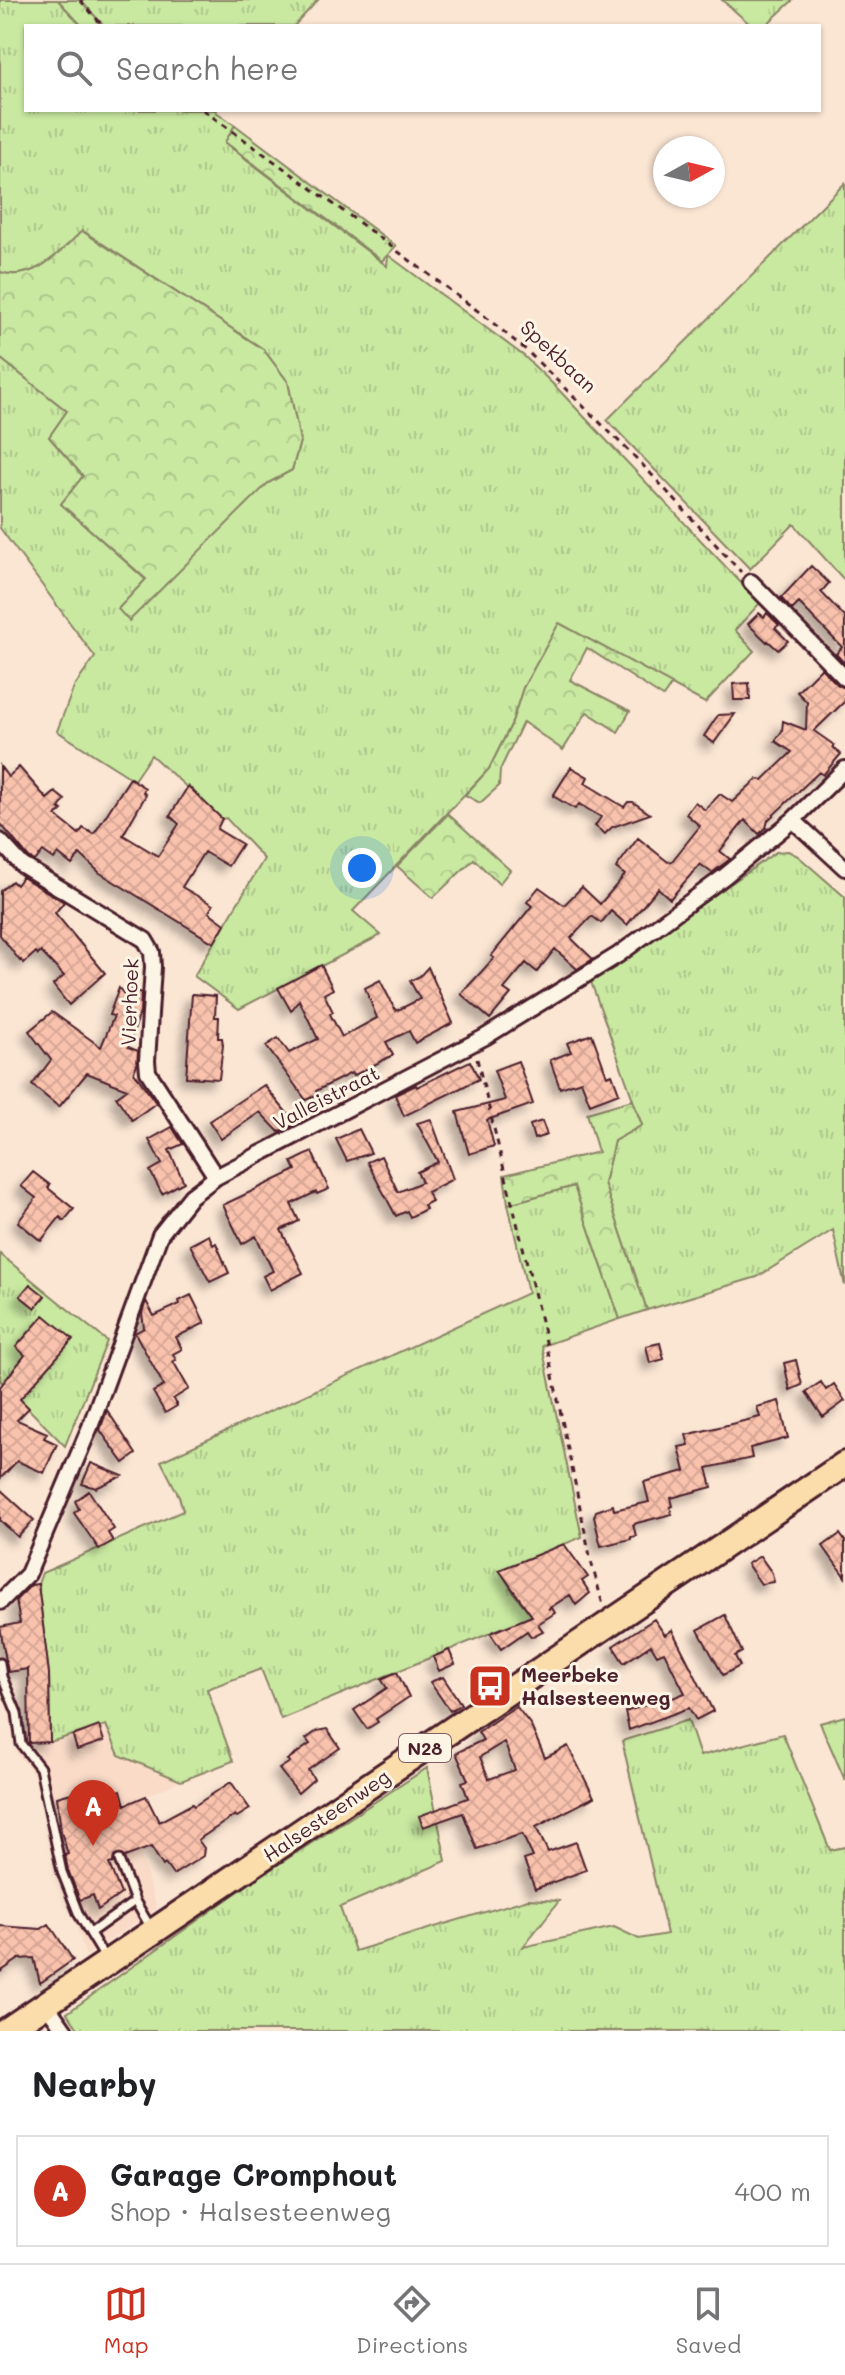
<!DOCTYPE html>
<html lang="en">
<head>
<meta charset="utf-8">
<style>
	:root { --surface:#fff; --page:#f2f2f2; --text:#202124; --muted:#757577; --line:#e0e0e0; --accent:#c8321e }
	body { margin:0; font-family:Mali,sans-serif; background:var(--page); color:var(--text) }
	.compass { position:absolute; left:653px; top:136px; width:72px; height:72px; border-radius:50%; background:var(--surface); box-shadow:0 2px 6px #0004; rotate:82deg }
	.you { position:absolute; left:362px; top:868px; width:28px; height:28px; margin:-20px; border:6px solid #fff; border-radius:50%; background:#1a73e8; box-shadow:0 0 0 12px #1a73e833 }
	.badge { display:grid; place-items:center; width:52px; height:52px; border-radius:50%; background:var(--accent); color:#fff; font-size:26px; font-weight:700 }
	.pin { position:absolute; translate:-50% -66px; filter:drop-shadow(0 2px 4px #0008) }
	.pin::after { content:''; position:absolute; top:42px; width:28px; height:24px; background:inherit; clip-path:polygon(0 0,100% 0,50% 100%) }
	.list { margin:0; padding:0; list-style:none }
	h2 { display:flex; justify-content:space-between; align-items:center; height:104px; margin:0; padding:0 32px; font-size:34px }
	h2 small { font-size:26px; font-weight:400; color:var(--muted) }
	.list li { display:grid; grid-template-columns:52px 1fr auto; gap:24px; align-items:center; box-sizing:border-box; height:112px; margin:0 16px 16px; padding:0 16px; border:2px solid var(--line); border-radius:0px }
	.list b { display:block; font-size:30px; white-space:nowrap }
	.list p { margin:0; font-size:26px; white-space:nowrap; color:var(--muted) }
	.list em { font-size:26px; font-style:normal; color:var(--muted) }
	.icon { flex:none; width:44px; height:44px; fill:none; stroke:currentColor; stroke-width:2; stroke-linecap:round; stroke-linejoin:round }
	.map { position:relative; flex:none; width:845px; height:2031px; overflow:hidden }
	.search { position:absolute; background:var(--surface); box-shadow:0 2px 6px #0004; left:24px; right:24px; top:24px; height:88px; display:flex; align-items:center; gap:20px; box-sizing:border-box; padding:0 28px; border-radius:0px; color:var(--muted); font-size:30px }
	.sheet { height:232px; background:var(--surface) }
	nav { display:flex; justify-content:space-around; align-items:center; box-sizing:border-box; height:112px; border-top:2px solid var(--line); background:var(--surface); font-size:22px; color:var(--muted) }
	nav a { display:grid; justify-items:center; gap:4px }
	nav .on { color:var(--accent) }
	.map>svg:first-child { display:block }
	.built { fill:#fadbc8 }
	.grass { fill:url(#grass-tufts); stroke:#8a8466; stroke-width:2 }
	.forest { fill:url(#forest-crowns); stroke:#8a8466; stroke-width:2 }
	.building { fill:url(#building-cross-hatch); stroke:#4a1f2b; stroke-width:2; fill-rule:evenodd; filter:url(#shadow) }
	.lines { fill:none; stroke-linecap:round; stroke-linejoin:round }
	.lane-casing { stroke:#4a1f2b; stroke-width:13 }
	.street-casing { stroke:#4a1f2b; stroke-width:20 }
	.primary-casing { stroke:#4a1f2b; stroke-width:30 }
	.path { stroke:#4a1f2b; stroke-width:3; stroke-dasharray:6 6; stroke-linecap:butt }
	.lane { stroke:#fcf5e5; stroke-width:7 }
	.street { stroke:#fcf5e5; stroke-width:14 }
	.primary { stroke:#faddab; stroke-width:24 }
	.labels { text-anchor:middle; dominant-baseline:central; stroke-width:6; stroke-linejoin:round; paint-order:stroke }
	.shield { fill:#fcf5e5; stroke:#7f5f63; stroke-width:2 }
	.shield-label { font-size:18px; font-weight:bold; fill:#4a1f2b }
	.street-label { font-size:20px; fill:#4a1f2b; stroke:#fcf5e5 }
	.poi-label { font-size:20px; font-weight:bold; fill:#4a1f2b; stroke:#fcf5e5; text-anchor:start }
</style>
</head>
<body>
<div class="map">
<svg width="845" height="2031" viewBox="0 0 845 2031">
	<defs>
		<pattern id="grass-tufts" width="24" height="20" patternUnits="userSpaceOnUse" patternTransform="scale(2)"><rect width="24" height="20" fill="#c9e9a1"/><path d="M3 7l-1-3M5 7V3M7 7l1-3M15 17l-1-3M17 17v-4M19 17l1-3" fill="none" stroke="#aec78b"/></pattern>
		<pattern id="forest-crowns" width="20" height="18" patternUnits="userSpaceOnUse" patternTransform="scale(2)"><rect width="20" height="18" fill="#c9e9a1"/><path d="M2 6a3 3 0 1 1 6 0M12 15a3 3 0 1 1 6 0" fill="none" stroke="#aec78b"/></pattern>
		<pattern id="building-cross-hatch" width="8" height="8" patternUnits="userSpaceOnUse" patternTransform="scale(2)"><rect width="8" height="8" fill="#f9c2ad"/><path d="M0 0l8 8M0 8l8-8" fill="none" stroke="#d7a695"/></pattern>
		<filter id="shadow"><feDropShadow dx="-7" dy="7" stdDeviation="4" flood-color="#0004"/></filter>
	</defs>
	<rect width="100%" height="100%" fill="#fbe6d4"/>
	<filter id="ink" filterUnits="userSpaceOnUse"><feTurbulence type="fractalNoise" baseFrequency=".0125" numOctaves="2"/><feDisplacementMap in="SourceGraphic" scale="16" xChannelSelector="R" yChannelSelector="G"/><feConvolveMatrix kernelMatrix="1 2 1 2 8 2 1 2 1" color-interpolation-filters="sRGB"/></filter>
	<g filter="url(#ink)">
		<path class="built" d="M106 1725 119 1755 181 1781 125 1805 157 1908 86 1956 49 1842 37 1777 18 1755 12 1731 50 1730V1742Z"/>
		<path class="grass" d="M0 0H58L82 26H26V110H217L216 112 235 125 225 143 387 266 388 255 524 356 557 388 760 603 735 630 754 651 705 703 559 624 523 688 511 725 489 769 353 911 381 935 239 1009 194 976 264 859 226 818 222 819 151 755 134 780 57 731 74 687 95 657 0 528V358L67 411 49 437 83 476 61 504 146 580 118 609 268 483 292 470 300 441 288 382 263 349 83 231C59 252 35 283 0 272Z
			M80 0H318L294 26H104Z
			M722 0H793L765 26H752Z
			M845 183V581L794 524 750 569 607 420Z
			M788 851 798 856 845 897V1286L833 1230 757 1277 647 1310 604 1183 614 1141 642 1125 591 982 776 852Z
			M574 1186 620 1319 542 1346 582 1537 500 1570 513 1592 532 1616 281 1719 261 1669 207 1689 233 1761 181 1781 119 1755 106 1725 50 1742 49 1674 38 1584 42 1573 183 1511 179 1496 161 1461 528 1293 508 1204Z
			M0 1254 107 1341 65 1446 0 1380Z
			M688 1720 700 1756 783 1734 830 1850 845 1847V2031H80L67 2013 253 1881 427 1768 446 1861 340 1907 355 1951 528 1899 559 1901 523 1947 614 1927 639 1939 667 1934 622 1741Z"/>
		<path class="forest" d="M58 0H80L104 26H82Z
			M235 125 396 246 382 261 225 142Z
			M82 231 263 349 288 382 300 441 292 470 268 483 129 621 118 609 146 579 61 504 83 476 49 437 67 411 0 358V272C35 283 59 252 82 231Z
			M559 623 672 684 663 697 587 648 570 680 630 711 618 732 587 712 563 750 523 722 500 770 499 786 480 803 465 795 489 769 511 725 523 688Z
			M448 814 510 870 499 884 474 859 433 898 397 866Z
			M632 1100 642 1125 614 1141 604 1183 647 1310 620 1319 574 1186 508 1204 504 1175 598 1152 587 1113Z
			M845 1716V1780L820 1723Z"/>
		<path class="building" d="M811 566 829 583 821 592 845 617V664L836 654 842 647 799 603 792 610 781 598Z
			M759 613 764 617 767 613 779 625 775 628 788 641 778 650 768 641 767 642 748 624Z
			M821 668 838 685 845 688V701L814 731 834 745 833 747 841 754 823 775 819 772 768 820 766 828 759 834 745 820 720 851 730 859 712 873 700 864 670 899 658 888 627 925 611 911 601 923 592 916 571 938 593 959 577 969 555 949 537 972 526 963 504 989 511 994 490 1019 461 994 494 958 491 956 532 906 527 902 539 887 564 905 582 887 600 904 625 875 616 868 638 838 668 862 672 861 700 826 686 814 695 802 705 810 720 794 732 802 757 779 763 780 792 752 775 741 782 731 783 721 806 730 807 702 797 692Z
			M749 683 750 700H734L733 684Z
			M735 714 714 743 704 736 718 715Z
			M0 766 8 777 19 767 47 799 55 792 65 800 59 808 62 810 56 816 79 834 83 828 94 834 130 778 145 788 143 792 146 795 123 835 158 856 179 824 170 816 188 786 222 819 217 829 242 844 228 866 204 852 182 887 213 905 209 912 225 924 214 943 100 873 80 854 72 865 58 854 54 859 43 851 35 861 28 857 0 823Z
			M571 767 588 777 585 783 624 807 628 802H633L650 814 612 827 605 834 595 826 601 817 579 804 575 809 553 796Z
			M22 877 64 902 55 913 105 973 69 1005 53 985 64 976 41 952 38 955 36 952 24 963 21 960 20 961 0 935V891L12 881 16 885Z
			M321 965 333 989 324 994 333 1012 330 1014 342 1037 377 1018 365 988 380 980 396 1011 420 999 410 981 420 976 428 967 453 1023 415 1043 409 1031 386 1042 393 1055 353 1076 351 1073 316 1091 318 1094 306 1100 266 1046 278 1038 289 1053 318 1039 299 1000 291 1011 278 988Z
			M119 988 126 997 129 988 141 993 140 1013 128 1047 138 1051 137 1064 134 1072 156 1103 132 1120 116 1097 127 1089 87 1073 59 1107 32 1085 51 1060 29 1031 52 1012 101 1047 114 1016 109 1015Z
			M192 994 216 996 215 1017H219L218 1038H222L223 1045 219 1079 186 1077Z
			M592 1034 607 1076 612 1074 619 1093 590 1104 581 1081 560 1088 550 1060 571 1052 567 1043Z
			M470 1061 479 1079 404 1116 395 1095 416 1085 417 1087Z
			M518 1061 533 1104 487 1120 494 1146 469 1154 457 1112 505 1100 494 1070Z
			M264 1085 296 1124 279 1132 260 1112 221 1139 209 1121Z
			M431 1119 453 1179 427 1192 432 1201 424 1205 426 1209 410 1217 407 1211 396 1216 367 1162 381 1156 398 1192 422 1182 417 1172 438 1162 417 1123Z
			M542 1121 547 1135 534 1139 530 1125Z
			M172 1127 183 1144 169 1150 184 1182 162 1194 150 1171 162 1164 149 1140Z
			M359 1129 371 1153 347 1161 336 1139Z
			M312 1152 329 1189 317 1194 316 1192 291 1204 299 1221 281 1230 303 1273 270 1290 263 1276 273 1271 256 1236 242 1244 223 1205 296 1170 292 1162Z
			M33 1172 50 1185 48 1188 74 1209 64 1221 60 1217 41 1241 18 1222 36 1198 21 1186Z
			M209 1235 213 1245 216 1243 229 1273 210 1282 190 1245Z
			M30 1284 45 1296 35 1308 20 1296Z
			M191 1295 205 1323 176 1337 182 1349 173 1354 176 1360 173 1361 189 1389 173 1399 177 1406 165 1413 153 1392 164 1386 135 1333 144 1328 142 1313 146 1301 154 1316 180 1304 179 1301Z
			M44 1315 73 1339 20 1399 29 1408 17 1420 47 1433 44 1438 57 1444 44 1473 17 1461 0 1479V1387L25 1355 16 1347Z
			M660 1343 664 1359 650 1363 646 1346Z
			M796 1360 802 1385 790 1390 784 1363Z
			M821 1382 826 1390 834 1384 845 1401 823 1417 806 1392Z
			M779 1401 788 1438 750 1448 752 1458 707 1468 712 1487 671 1498 673 1506 670 1507 672 1514 633 1524 636 1536 631 1537V1539L601 1546 594 1517 596 1511 613 1505 614 1510 649 1502 644 1482 685 1471 679 1447 689 1445 686 1435 760 1417 757 1407Z
			M107 1410 136 1454 124 1463 100 1430Z
			M91 1463 123 1476 96 1488 82 1484Z
			M0 1489 34 1520 18 1537 0 1520Z
			M89 1491 114 1529 108 1533 113 1541 99 1549 74 1513 79 1509 75 1501Z
			M840 1534 845 1541V1577L823 1546Z
			M564 1544 588 1577 582 1581 590 1593 576 1605 570 1595 548 1609 552 1608 555 1613 538 1624 543 1631 531 1637 527 1631 501 1649 490 1633 532 1616 499 1570Z
			M760 1556 772 1573 774 1582 761 1584 747 1564Z
			M38 1584 49 1674 50 1742 29 1743 28 1669 8 1672 0 1627 20 1623 16 1600 31 1585Z
			M725 1615 742 1652 735 1656 740 1666 723 1675 698 1630Z
			M654 1619 665 1635 672 1630 713 1711 696 1720 689 1708 629 1730 625 1712 657 1701 658 1704 685 1693 664 1652 657 1655 651 1645 624 1663 613 1646Z
			M449 1650 455 1664 439 1671 433 1657Z
			M397 1672 409 1697 376 1719 378 1722 367 1729 354 1710 387 1688 381 1679Z
			M443 1677 461 1704 450 1711 430 1682Z
			M516 1706 530 1724 545 1758 568 1746 594 1797 536 1827 548 1852 576 1842 586 1870 535 1889 524 1860 533 1857 522 1834 477 1849 463 1813 423 1827 419 1816 468 1798 462 1782 468 1780 456 1753 483 1740 478 1732ZM504 1742 515 1770 489 1779 480 1757Z
			M99 1726 104 1741 77 1750 73 1736Z
			M327 1729 340 1748 308 1770 314 1779 298 1793 279 1769 290 1762 287 1760 310 1744 306 1739 317 1731Z
			M231 1782 250 1809 237 1817 235 1815 198 1840 204 1848 203 1856 173 1875 165 1864 163 1866 151 1847 125 1857 117 1854 114 1857 113 1863 109 1864 121 1894 98 1910 93 1895 80 1900 68 1870 65 1855 68 1854 61 1831 57 1797 75 1792 81 1806 121 1790 125 1805 146 1796 159 1822 192 1804 194 1806Z
			M49 1924 73 1960 40 1983 34 1958 19 1959 0 1972V1926L41 1929Z"/>
		<g class="lines">
			<g class="lane-casing">
				<path id="lane" d="M0 1663 2 1677 17 1713 21 1744 40 1768 62 1872 79 1915 105 1958
					M119 1860 135 1901
					M90 1933 135 1901 151 1928"/>
			</g>
			<g class="street-casing">
				<path id="street" d="M751 582 845 678
					M793 820 845 868
					M0 841 22 865 145 940 152 952 153 967 147 1061 148 1072 216 1177
					M0 1602 28 1574 90 1427 160 1235 191 1196 216 1177 485 1037 618 955 725 876 793 820 845 769
					M46 2004 65 2031"/>
			</g>
			<g class="primary-casing">
				<path id="primary" d="M6 2031 845 1464"/>
			</g>
			<path class="path" d="M80 0 103 26
				M203 110 357 221 482 314 526 350 640 462 741 572
				M477 1059 545 1337 591 1561 603 1605"/>
			<use href="#lane" class="lane"/>
			<use href="#street" class="street"/>
			<use href="#primary" class="primary"/>
		</g>
	</g>
	<defs>
		<g id="bus-square" transform="scale(2.3)"><rect x="-9" y="-9" width="18" height="18" rx="4" fill="#c8321e" stroke="#fcf5e5"/><path d="M-5-6H5V4H4V6H2V4H-2V6H-4V4H-5ZM-3.5-4V0h7V-4ZM-3.5 1.2v1.5H-2V1.2ZM2 1.2v1.5H3.5V1.2Z" fill="#fff"/></g>
	</defs>
	<g fill-rule="evenodd">
		<use href="#bus-square" x="490" y="1686"/>
	</g>
	<g class="labels">
		<rect class="shield" x="399" y="1734" width="52" height="28" rx="6"/>
		<g class="shield-label">
			<text x="425" y="1748">N28</text>
		</g>
		<g class="street-label">
			<text transform="translate(559 356) rotate(43)">Spekbaan</text>
			<text transform="translate(129 1002) rotate(-88)">Vierhoek</text>
			<text transform="translate(326 1097) rotate(-27)">Valleistraat</text>
			<text transform="translate(326 1815) rotate(-34)">Halsesteenweg</text>
		</g>
		<g class="poi-label">
			<text x="521" y="1674">Meerbeke<tspan x="521" dy="23">Halsesteenweg</tspan></text>
		</g>
	</g>
</svg>
<svg class="compass" viewBox="-18 -18 36 36"><path d="M0-13l5 13h-10z" fill="#e53935"/><path d="M0 13l5-13h-10z" fill="#757577"/></svg>
<div class="you"></div>
<div class="pin badge" style="left:93px;top:1846px">A</div>
<div class="search"><svg class="icon" aria-label="search" viewBox="0 0 24 24"><circle cx="10" cy="10" r="6"/><path d="M15 15l6 6"/></svg>Search here</div>
</div>
<section class="sheet">
<h2>Nearby<small></small></h2>
<ul class="list">
<li><span class="badge">A</span><div><b>Garage Cromphout</b><p>Shop · Halsesteenweg</p></div><em>400 m</em></li>
</ul>
</section>
<nav>
<a class="on"><svg class="icon" aria-label="map" viewBox="0 0 24 24"><path d="M3 6l6-2 6 2 6-2v14l-6 2-6-2-6 2zM9 4v14M15 6v14"/></svg>Map</a>
<a><svg class="icon" aria-label="directions" viewBox="0 0 24 24"><path d="M12 3l9 9-9 9-9-9zM9 14v-3h6M13 9l2 2-2 2"/></svg>Directions</a>
<a><svg class="icon" aria-label="saved" viewBox="0 0 24 24"><path d="M7 4h10v16l-5-4-5 4z"/></svg>Saved</a>
</nav>
</body>
</html>
